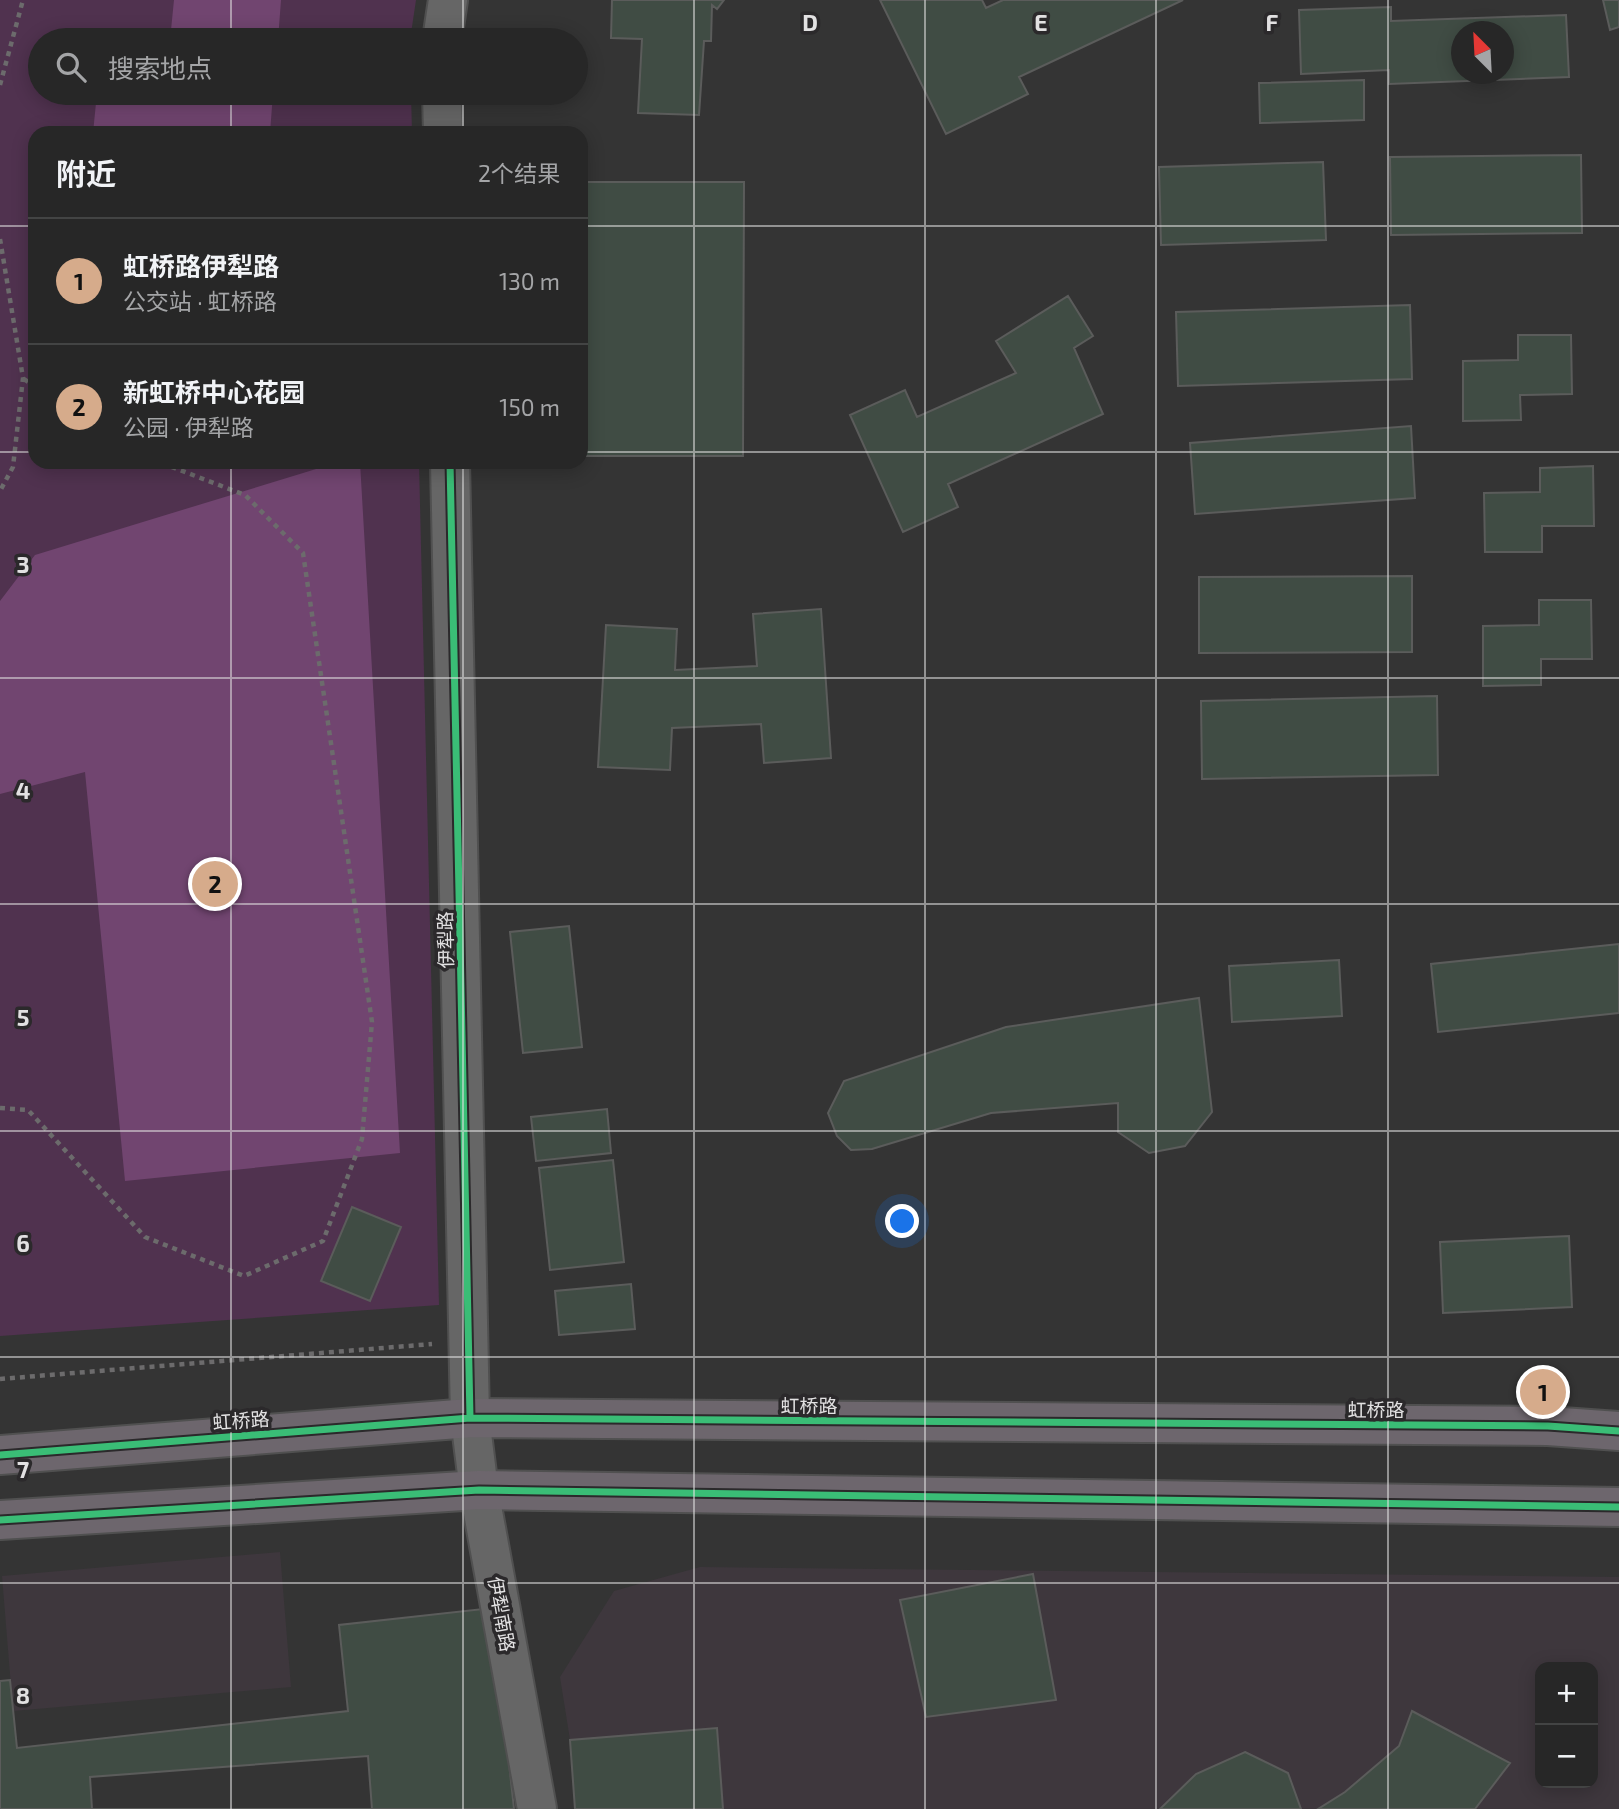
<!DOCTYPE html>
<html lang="zh">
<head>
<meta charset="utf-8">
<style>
	:root { --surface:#272727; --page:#2f2f2f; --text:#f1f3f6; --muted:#a4a5a7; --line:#434444; --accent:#d6ab8b }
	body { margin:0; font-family:"Exo 2","Noto Sans SC",sans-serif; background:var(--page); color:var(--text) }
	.controls { position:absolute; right:21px; bottom:21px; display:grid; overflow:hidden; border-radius:14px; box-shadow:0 4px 18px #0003 }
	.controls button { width:63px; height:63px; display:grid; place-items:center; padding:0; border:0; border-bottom:2px solid var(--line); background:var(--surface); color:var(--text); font:35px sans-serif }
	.compass { position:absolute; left:1451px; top:21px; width:63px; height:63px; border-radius:50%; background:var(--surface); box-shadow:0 4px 18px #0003; rotate:336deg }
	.you { position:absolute; left:903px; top:1222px; width:24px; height:24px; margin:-18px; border:5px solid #fff; border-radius:50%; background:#1a73e8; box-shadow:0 0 0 10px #1a73e833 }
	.badge { display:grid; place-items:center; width:46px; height:46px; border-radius:50%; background:var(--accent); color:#111; font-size:23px; font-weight:700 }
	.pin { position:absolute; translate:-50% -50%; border:4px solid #fff; box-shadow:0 2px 7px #0006 }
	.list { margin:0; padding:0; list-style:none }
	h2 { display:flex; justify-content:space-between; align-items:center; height:91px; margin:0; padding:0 28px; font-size:30px }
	h2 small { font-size:23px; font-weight:400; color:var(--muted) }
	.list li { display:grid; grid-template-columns:46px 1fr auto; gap:21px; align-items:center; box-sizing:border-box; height:126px; padding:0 28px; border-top:2px solid var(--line) }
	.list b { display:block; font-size:26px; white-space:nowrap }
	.list p { margin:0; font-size:23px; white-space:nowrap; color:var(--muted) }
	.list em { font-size:23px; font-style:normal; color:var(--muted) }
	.icon { flex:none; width:38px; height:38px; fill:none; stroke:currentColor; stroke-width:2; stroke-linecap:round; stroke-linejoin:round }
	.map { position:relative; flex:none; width:1619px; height:1809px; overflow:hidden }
	.search { position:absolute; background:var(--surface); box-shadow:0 4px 18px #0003; left:28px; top:28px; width:560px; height:77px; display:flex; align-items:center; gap:18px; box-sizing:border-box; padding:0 24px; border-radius:38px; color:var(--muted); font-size:26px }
	.panel { position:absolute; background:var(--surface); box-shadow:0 4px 18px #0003; left:28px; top:126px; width:560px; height:343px; border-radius:21px }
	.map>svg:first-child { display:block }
	.built { fill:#3e373d; fill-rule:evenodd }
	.green { fill:#50324f }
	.forest { fill:#714570 }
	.building { fill:#404c44; stroke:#5b5c5b; stroke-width:2; fill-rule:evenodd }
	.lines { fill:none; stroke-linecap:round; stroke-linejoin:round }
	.tertiary-casing { stroke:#505050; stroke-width:42 }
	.primary-casing { stroke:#505050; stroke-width:42 }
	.path { stroke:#6c6b6c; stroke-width:4.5; stroke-dasharray:5 5; stroke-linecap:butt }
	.tertiary { stroke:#666; stroke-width:38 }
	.primary { stroke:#6d666d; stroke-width:38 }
	.cycleway-casing { stroke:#2b292b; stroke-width:11 }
	.cycleway { stroke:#3abd76; stroke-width:7 }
	.grid { fill:none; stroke:#e2e1e2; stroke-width:2; stroke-opacity:0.55 }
	.labels { text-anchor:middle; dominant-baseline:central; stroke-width:7; stroke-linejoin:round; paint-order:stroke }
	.street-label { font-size:19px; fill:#e2e1e2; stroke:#2b292b }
	.grid-label { font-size:23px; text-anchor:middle; font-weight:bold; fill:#e2e1e2; stroke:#2b292b; stroke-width:7; stroke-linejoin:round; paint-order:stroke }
</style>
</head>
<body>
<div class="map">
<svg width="1619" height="1809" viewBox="0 0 1619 1809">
	<rect width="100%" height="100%" fill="#343434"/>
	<path class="built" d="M280 1552 291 1687 13 1711 2 1576Z
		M700 1567 1619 1577V1809H581L560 1677 614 1591ZM1540 1667H1593V1783H1540Z"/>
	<path class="green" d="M0 0H416L410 40H40V93H411L412 133H35V462H419L439 1305 0 1336Z"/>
	<path class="forest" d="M174 0H281L278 40H170Z
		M97 93H273L270 133H93Z
		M339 462H360L400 1153 125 1181 85 772 0 794V601L35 555Z"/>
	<path class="building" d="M612 0H724L717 9 712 5 711 41H704L699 115 638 113 642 39 611 38Z
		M880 0H982L986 8 1003 0H1183L1019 77 1028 94 946 134Z
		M1603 0H1619V27L1610 30Z
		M1391 7V21L1566 15 1569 77 1389 84V70L1301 74 1299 10ZM1462 32H1504V74H1462Z
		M1364 80V120L1260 123 1259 83Z
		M1581 155 1582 233 1391 235 1390 157Z
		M1323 162 1326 240 1161 245 1159 167Z
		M581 182H744L743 456H581Z
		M1068 296 1093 336 1074 348 1103 414 948 484 958 507 903 532 850 415 905 390 917 417 1016 373 996 341Z
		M1410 305 1412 379 1178 386 1176 312Z
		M1518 335H1571L1572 394 1520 395 1521 420 1463 421V361L1518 360Z
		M1411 426 1415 498 1195 514 1190 443Z
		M1593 466 1594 526H1542V552H1485L1484 493 1540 492V468Z
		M1412 576V652L1199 653V577Z
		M1539 600H1591L1592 659H1541V685L1483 686V626L1539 625Z
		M821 609 831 758 764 763 761 724 672 728 670 770 598 767 606 625 677 629 675 670 757 666 753 614Z
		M1437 696 1438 775 1202 779 1201 701Z
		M569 926 582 1047 523 1053 510 932Z
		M1619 944V1013L1438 1032 1431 964Z
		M1339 960 1342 1016 1232 1022 1229 966Z
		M1199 998 1212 1112 1185 1146 1149 1153 1118 1132V1103L991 1113 872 1149 851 1150 837 1136 828 1113 844 1081 1006 1027Z
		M607 1109 611 1153 536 1161 531 1117Z
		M613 1160 624 1262 550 1270 539 1168Z
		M352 1207 401 1227 370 1301 321 1281Z
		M1569 1236 1572 1307 1443 1313 1440 1242Z
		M631 1284 635 1329 559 1335 555 1291Z
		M1033 1574 1056 1700 926 1717 900 1600Z
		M492 1608 514 1809H0V1681L10 1680 17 1748 348 1711 339 1625Z
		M1412 1711 1510 1763 1475 1809H1318L1345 1792 1399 1746Z
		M717 1728 723 1809H575L570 1740Z
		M1245 1752 1288 1773 1301 1809H1160L1196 1774Z
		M368 1756 372 1809H92L90 1777Z"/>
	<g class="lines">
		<g class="tertiary-casing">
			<path id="tertiary" d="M442 40 448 0
				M442 93 443 133
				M450 462 470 1418 479 1490 537 1809"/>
		</g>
		<g class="primary-casing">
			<path id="primary" d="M0 1455 470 1418 1548 1426 1619 1431
				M0 1520 479 1490 1619 1507"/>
		</g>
		<path class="path" d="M0 85 23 0
			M0 239 23 378 13 467 0 491
			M24 379 35 387
			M0 1108 28 1110 145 1237 244 1276 323 1241 362 1139 372 1022 303 553 245 495 159 462
			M0 1379 432 1344"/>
		<use href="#tertiary" class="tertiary"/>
		<use href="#primary" class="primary"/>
		<g class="cycleway-casing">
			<path id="cycleway" d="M450 462 470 1418
				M0 1455 470 1418 1548 1426 1619 1431
				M0 1520 479 1490 1619 1507"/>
		</g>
		<use href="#cycleway" class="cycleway"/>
	</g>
	<path class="grid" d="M231 0V40M463 0V40M694 0V1809M925 0V1809M1156 0V1809M1388 0V1809M231 93V133M463 93V133M0 226H35M581 226H1619M0 452H35M581 452H1619M231 462V1809M463 462V1809M0 678H1619M0 904H1619M0 1131H1619M0 1357H1619M0 1583H1619"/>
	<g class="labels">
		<g class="street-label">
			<text transform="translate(445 940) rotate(-91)">伊犁路</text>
			<text x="809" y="1405">虹桥路</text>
			<text x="1376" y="1409">虹桥路</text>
			<text transform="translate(241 1420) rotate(-4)">虹桥路</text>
			<text transform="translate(502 1614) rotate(80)">伊犁南路</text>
		</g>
	</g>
	<g class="grid-label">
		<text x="810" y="31">D</text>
		<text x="1041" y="31">E</text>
		<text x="1272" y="31">F</text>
		<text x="23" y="573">3</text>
		<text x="23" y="799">4</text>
		<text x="23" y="1026">5</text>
		<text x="23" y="1252">6</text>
		<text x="23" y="1478">7</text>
		<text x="23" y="1704">8</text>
	</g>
</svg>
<div class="controls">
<button>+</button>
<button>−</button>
</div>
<svg class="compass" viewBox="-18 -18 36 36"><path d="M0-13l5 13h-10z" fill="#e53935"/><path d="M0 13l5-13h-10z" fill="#a4a5a7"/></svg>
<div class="you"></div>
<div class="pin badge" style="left:1543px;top:1392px">1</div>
<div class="pin badge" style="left:215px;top:884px">2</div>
<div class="search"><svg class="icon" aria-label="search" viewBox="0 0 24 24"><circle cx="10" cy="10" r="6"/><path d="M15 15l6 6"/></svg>搜索地点</div>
<section class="panel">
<h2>附近<small>2个结果</small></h2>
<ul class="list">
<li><span class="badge">1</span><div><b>虹桥路伊犁路</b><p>公交站 · 虹桥路</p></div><em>130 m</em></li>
<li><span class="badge">2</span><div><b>新虹桥中心花园</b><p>公园 · 伊犁路</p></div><em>150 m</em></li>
</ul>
</section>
</div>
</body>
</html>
